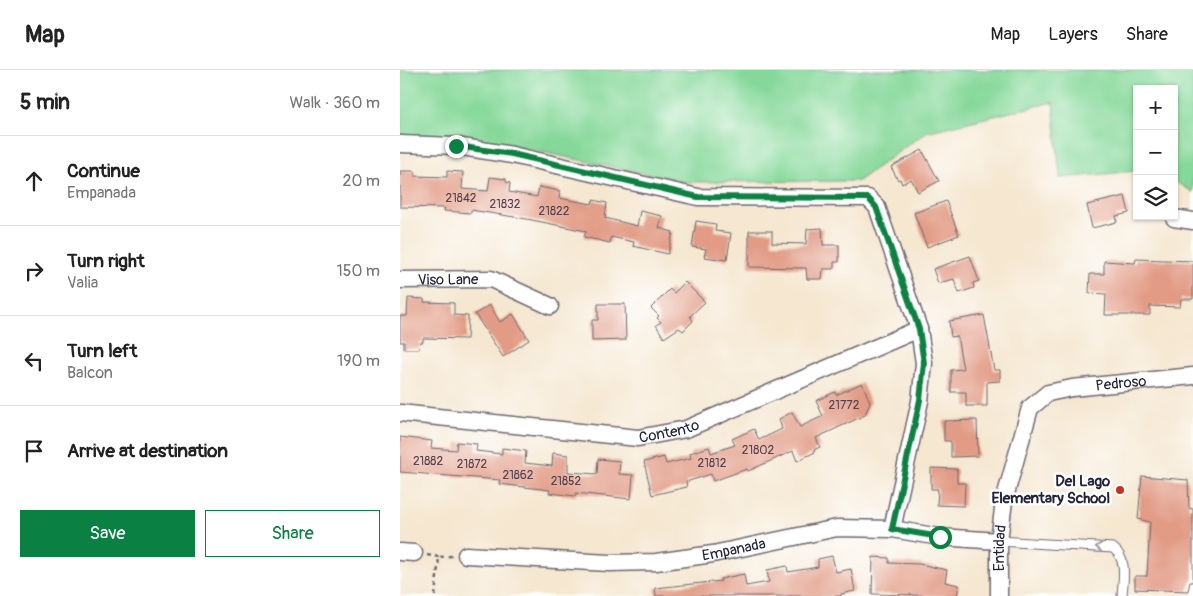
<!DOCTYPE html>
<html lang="en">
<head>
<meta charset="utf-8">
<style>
	:root { --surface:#fff; --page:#f2f2f2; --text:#222; --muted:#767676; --line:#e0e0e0; --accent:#0b8043 }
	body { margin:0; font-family:Pangolin,sans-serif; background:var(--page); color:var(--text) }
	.controls { position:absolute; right:15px; top:15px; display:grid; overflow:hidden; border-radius:0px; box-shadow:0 1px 4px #0004 }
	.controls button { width:45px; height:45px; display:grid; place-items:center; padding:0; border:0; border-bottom:1px solid var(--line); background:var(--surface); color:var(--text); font:25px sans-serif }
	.stop { position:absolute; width:15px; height:15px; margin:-11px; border:4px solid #0b8043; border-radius:50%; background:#fff }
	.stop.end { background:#0b8043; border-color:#fff; box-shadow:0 1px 5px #0008 }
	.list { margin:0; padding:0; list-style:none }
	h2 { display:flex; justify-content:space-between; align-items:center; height:65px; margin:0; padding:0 20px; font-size:21px }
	h2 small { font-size:16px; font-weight:400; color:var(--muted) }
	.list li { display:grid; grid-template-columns:32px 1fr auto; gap:15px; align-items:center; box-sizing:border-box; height:90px; padding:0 20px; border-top:1px solid var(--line) }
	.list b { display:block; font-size:19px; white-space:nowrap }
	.list p { margin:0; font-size:16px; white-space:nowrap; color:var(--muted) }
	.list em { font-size:16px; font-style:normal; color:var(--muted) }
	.actions { display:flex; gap:10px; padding:15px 20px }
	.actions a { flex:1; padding:11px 0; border:1px solid var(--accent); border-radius:0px; text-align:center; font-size:18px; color:var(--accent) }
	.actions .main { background:var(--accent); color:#fff }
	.icon { flex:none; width:28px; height:28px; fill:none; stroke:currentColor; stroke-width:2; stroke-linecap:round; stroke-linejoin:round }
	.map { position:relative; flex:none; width:793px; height:526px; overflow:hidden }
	header { display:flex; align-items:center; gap:30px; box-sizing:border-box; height:70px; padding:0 25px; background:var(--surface); border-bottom:1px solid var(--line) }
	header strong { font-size:24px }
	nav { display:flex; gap:28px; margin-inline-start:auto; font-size:18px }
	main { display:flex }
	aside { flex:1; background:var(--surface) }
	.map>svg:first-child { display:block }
	.green { fill:#85d899; stroke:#547d6a }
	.building { fill:#e29c86 }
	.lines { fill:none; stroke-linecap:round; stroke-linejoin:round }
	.lane-casing { stroke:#6c676f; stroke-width:11 }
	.street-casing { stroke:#6c676f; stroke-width:19 }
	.path { stroke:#6c676f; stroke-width:2.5; stroke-dasharray:4 4; stroke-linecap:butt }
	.lane { stroke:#fff; stroke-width:9 }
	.street { stroke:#fff; stroke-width:16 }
	.oneway { stroke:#9c9ca7 }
	.route { stroke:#0b8043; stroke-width:6 }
	.poi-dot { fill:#c8321e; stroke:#fff; stroke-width:2 }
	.labels { text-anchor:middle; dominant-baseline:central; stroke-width:5; stroke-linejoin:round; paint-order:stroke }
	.number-label { font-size:12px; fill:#52404e }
	.street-label { font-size:15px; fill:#22223b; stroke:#fff }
	.poi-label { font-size:15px; font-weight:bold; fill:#22223b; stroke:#fff; text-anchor:end }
</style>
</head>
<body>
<header>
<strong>Map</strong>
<nav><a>Map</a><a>Layers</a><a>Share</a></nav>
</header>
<main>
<aside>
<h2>5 min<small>Walk · 360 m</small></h2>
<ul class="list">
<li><svg class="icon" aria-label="ahead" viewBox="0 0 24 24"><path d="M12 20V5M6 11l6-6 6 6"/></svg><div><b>Continue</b><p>Empanada</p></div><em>20 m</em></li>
<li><svg class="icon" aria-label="right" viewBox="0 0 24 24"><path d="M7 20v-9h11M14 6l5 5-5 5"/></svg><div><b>Turn right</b><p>Valia</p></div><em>150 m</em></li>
<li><svg class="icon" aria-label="left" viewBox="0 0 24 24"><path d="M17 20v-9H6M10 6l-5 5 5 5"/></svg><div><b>Turn left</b><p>Balcon</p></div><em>190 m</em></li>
<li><svg class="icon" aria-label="arrive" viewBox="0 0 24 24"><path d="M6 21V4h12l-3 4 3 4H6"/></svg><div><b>Arrive at destination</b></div></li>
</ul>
<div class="actions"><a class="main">Save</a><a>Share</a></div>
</aside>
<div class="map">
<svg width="793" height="526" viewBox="0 0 793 526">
	<rect width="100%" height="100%" fill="#fff"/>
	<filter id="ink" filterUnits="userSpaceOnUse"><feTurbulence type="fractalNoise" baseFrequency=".02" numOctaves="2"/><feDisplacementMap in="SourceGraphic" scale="10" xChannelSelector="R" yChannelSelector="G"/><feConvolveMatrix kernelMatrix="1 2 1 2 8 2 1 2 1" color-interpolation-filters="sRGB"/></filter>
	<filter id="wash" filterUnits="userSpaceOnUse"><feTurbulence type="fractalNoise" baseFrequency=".0096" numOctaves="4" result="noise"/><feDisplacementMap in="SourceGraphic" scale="20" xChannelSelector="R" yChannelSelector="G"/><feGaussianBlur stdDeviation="1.12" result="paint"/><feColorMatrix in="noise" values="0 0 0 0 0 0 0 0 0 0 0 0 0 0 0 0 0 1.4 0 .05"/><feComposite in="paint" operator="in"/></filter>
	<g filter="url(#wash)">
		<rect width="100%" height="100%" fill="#f5e7d0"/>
		<path class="green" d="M0 0H793V122L774 111V19H737V101L660 108 653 32 526 62 458 111 287 112 83 70 0 65Z"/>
		<g id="blocks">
			<path class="building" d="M522 80 539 111 518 122 511 109 502 114 500 109 498 110 491 97Z
				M0 101H15V106L47 107V101L63 102 62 119 88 121 90 107 106 109V112L110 113 109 122 137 127 139 117 160 121 159 128 192 134 193 130 207 133 205 148 237 156 240 141 262 146 259 158 273 162 268 184 233 176 234 172 211 167 210 173 184 167 186 161 127 149 71 140V143L44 141 45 138 0 137Z
				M725 126 729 143 716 146 717 152 692 158 687 135Z
				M546 131 559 165 527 177 514 143Z
				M296 151 316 154 315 161 331 163 327 190 304 187 306 179 292 177Z
				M422 158 423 175H439V192H434V199H423L422 209H407L406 198 349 197V161H372V173L406 174 407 159Z
				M570 186 579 211 573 213 574 218 559 223 554 209 538 213 533 199Z
				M736 189 793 191V229H781L780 237 750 236V245H705L706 224 689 223 690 204H704V191L735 193Z
				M285 212 305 232 290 246 293 251 283 261 279 258 264 268 256 255 261 252 257 248 259 246 251 238 270 219 274 223Z
				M8 228 24 229V232L54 233V245L68 246 67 269 23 268V272H20L19 279H4V272H0V246H7Z
				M198 234H225L226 270 192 271V250H198Z
				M90 235 100 252 113 244 129 270 103 287 75 244Z
				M584 245 594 300H600V311L587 312V336H566V322H551V300L563 299 557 266 551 267 549 251Z
				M462 313 470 332 465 345 416 368 420 377 414 380 415 382 397 391 393 381 348 401 347 399 313 411 311 404 286 412 287 417 252 425 244 392 264 387 266 394 291 388 290 383 309 377 311 383 335 375 332 369 354 359 359 370 382 359 379 349 392 342 400 357 423 346 416 331 435 322 436 325Z
				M577 350 578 386 551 387V371H544V351Z
				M0 367 32 371 31 378 56 380 57 372 77 374 76 381 102 384V378L126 381 125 393 152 396 153 383 168 385V402L197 404 198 389 220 391 219 404 233 405 231 429 176 423V426L149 423 150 420 99 414 100 410 0 402Z
				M531 398 557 399V413H565L564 436 537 435 538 419H531Z
				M742 406 788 410 789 438 793 439V512H790L788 521 735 519V506H747L750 452 738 449Z
				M432 486 436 502 451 499 455 521 441 524V526H256L255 518 321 511 320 509 344 504 346 516 369 512 367 500 387 496 388 502 418 497V489Z
				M473 487 489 488V493L519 494 547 500 545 512 559 515 557 526 472 524Z"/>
		</g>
	</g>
	<g filter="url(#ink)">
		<use href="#blocks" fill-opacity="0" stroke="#6c676f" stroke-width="1"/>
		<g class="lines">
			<g class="lane-casing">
				<path id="lane" d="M599 471 713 478C728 490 723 508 722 526"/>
			</g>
			<g class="street-casing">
				<g id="street">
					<path d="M0 74 56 76 112 85 298 127 468 128 477 137 519 259 524 293 520 331 492 459"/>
					<path d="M774 148 793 151"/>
					<path id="s1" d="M0 210 91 209 150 236"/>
					<path id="s2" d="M0 343 238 368 286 359 519 259"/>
					<path d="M0 482 14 483"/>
					<path id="s3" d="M66 485 209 493 256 492 313 484 437 458 492 459 540 467 599 471"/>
					<path id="s4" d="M599 526V471L604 431 630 338 648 323 672 318 793 306"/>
				</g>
			</g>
			<path class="path" d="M27 485 39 487
				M35 526 39 487 52 486"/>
			<use href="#lane" class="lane"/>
			<use href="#street" class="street"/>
		</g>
		<defs><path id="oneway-chevron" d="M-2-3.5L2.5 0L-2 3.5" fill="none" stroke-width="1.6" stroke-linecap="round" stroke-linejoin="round" transform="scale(1.25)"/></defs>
		<use class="oneway" href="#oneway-chevron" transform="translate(699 477) rotate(-176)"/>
	</g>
	<g class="lines" filter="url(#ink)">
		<path class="route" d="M56 76 112 84 298 127 468 128 476 137 519 259 524 293 520 330 492 459 540 467"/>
	</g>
	<circle class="poi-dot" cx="720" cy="420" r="5"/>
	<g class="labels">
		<g class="number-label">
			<text x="61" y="128">21842</text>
			<text x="105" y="134">21832</text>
			<text x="154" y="141">21822</text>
			<text x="444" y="335">21772</text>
			<text x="358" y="380">21802</text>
			<text x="28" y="391">21882</text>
			<text x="312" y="393">21812</text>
			<text x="72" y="394">21872</text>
			<text x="118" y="405">21862</text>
			<text x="166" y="411">21852</text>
		</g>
		<g class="street-label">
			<text stroke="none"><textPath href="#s1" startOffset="48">Viso Lane</textPath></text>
			<text stroke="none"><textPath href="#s4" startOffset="289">Pedroso</textPath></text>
			<text stroke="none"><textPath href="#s2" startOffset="271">Contento</textPath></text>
			<text stroke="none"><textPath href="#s4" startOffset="48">Entidad</textPath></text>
			<text stroke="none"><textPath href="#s3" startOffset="269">Empanada</textPath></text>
		</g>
		<g class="poi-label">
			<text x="710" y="411">Del Lago<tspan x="710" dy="17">Elementary School</tspan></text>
		</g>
	</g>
</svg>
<div class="controls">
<button>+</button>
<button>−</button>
<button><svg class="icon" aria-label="layers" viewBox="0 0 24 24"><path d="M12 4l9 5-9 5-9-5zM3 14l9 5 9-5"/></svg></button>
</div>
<div class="stop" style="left:540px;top:467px"></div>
<div class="stop end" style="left:56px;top:76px"></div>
</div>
</main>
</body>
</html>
